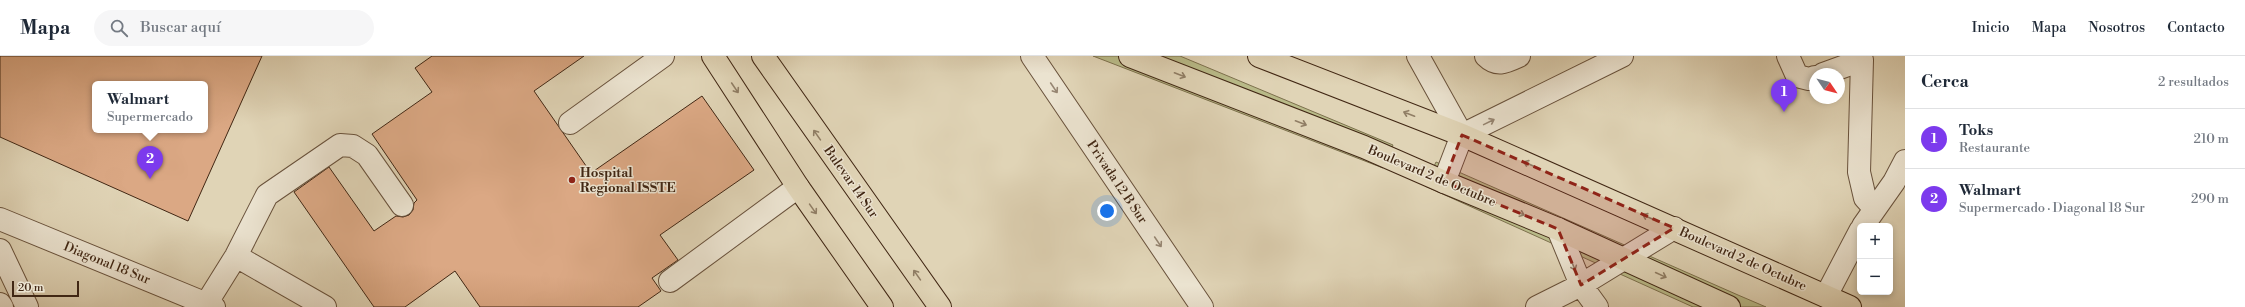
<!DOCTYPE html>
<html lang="es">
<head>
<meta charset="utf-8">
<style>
	:root { --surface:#fff; --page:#f6f6f7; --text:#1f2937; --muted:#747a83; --line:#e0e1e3; --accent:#7c3aed }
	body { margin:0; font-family:"Libre Bodoni",serif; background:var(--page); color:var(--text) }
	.controls { position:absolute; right:12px; bottom:12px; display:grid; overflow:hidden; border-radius:6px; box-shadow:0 2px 6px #0003 }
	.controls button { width:36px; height:36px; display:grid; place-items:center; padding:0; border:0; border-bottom:1px solid var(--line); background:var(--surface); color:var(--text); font:20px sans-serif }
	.compass { position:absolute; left:1809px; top:12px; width:36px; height:36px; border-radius:50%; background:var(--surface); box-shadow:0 2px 6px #0003; rotate:125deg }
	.scale { position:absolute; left:12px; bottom:10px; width:67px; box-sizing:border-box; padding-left:4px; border:2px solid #412714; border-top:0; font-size:11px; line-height:14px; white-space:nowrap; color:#412714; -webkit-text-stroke:3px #ebe3d0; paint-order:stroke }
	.you { position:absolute; left:1107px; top:155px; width:14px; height:14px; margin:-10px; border:3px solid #fff; border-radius:50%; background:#1a73e8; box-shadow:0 0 0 6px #1a73e833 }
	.badge { display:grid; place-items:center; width:26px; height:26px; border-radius:50%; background:var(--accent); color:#fff; font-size:13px; font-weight:700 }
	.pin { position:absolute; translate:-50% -33px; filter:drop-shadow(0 1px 2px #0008) }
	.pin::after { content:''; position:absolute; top:21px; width:14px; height:12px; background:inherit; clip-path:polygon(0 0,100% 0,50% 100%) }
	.popup { position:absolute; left:92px; top:25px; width:116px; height:52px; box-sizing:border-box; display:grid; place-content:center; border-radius:6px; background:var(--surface); filter:drop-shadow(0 1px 3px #0005); font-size:13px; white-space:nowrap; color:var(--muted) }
	.popup b { font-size:15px; color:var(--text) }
	.popup::after { content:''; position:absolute; left:50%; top:100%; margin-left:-8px; border:8px solid transparent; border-top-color:var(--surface) }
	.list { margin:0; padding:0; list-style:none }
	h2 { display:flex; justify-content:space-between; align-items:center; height:52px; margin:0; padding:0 16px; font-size:17px }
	h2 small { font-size:13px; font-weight:400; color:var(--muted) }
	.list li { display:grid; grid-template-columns:26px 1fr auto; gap:12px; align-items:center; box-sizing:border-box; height:60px; padding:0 16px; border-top:1px solid var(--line) }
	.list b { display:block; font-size:15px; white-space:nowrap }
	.list p { margin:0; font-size:13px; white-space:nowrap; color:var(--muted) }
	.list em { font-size:13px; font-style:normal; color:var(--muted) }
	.icon { flex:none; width:22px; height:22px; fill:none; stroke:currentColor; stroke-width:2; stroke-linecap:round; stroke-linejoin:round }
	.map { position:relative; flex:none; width:1905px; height:251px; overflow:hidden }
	header { display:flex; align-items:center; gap:24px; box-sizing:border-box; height:56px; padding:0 20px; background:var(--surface); border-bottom:1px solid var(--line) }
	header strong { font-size:19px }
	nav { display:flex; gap:22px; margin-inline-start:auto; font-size:14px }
	.search { width:280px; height:36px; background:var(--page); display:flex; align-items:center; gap:10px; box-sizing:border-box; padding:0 14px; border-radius:22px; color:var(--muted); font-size:15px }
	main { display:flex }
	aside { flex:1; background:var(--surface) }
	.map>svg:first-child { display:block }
	.green { fill:#b9bb89; stroke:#7d714e }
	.building { fill:#dba884; stroke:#412714; fill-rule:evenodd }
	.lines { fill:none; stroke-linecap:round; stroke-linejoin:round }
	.minor-casing { stroke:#69523c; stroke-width:24 }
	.major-casing { stroke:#412714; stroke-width:24 }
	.minor { stroke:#ebe3d0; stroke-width:22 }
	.major { stroke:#e0d4b6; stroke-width:22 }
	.oneway { stroke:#907e65 }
	.oneway2 { stroke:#968572 }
	.marked { fill:#8f2418; fill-opacity:0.2; stroke:#8f2418; stroke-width:3; stroke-dasharray:8 5; stroke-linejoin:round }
	.poi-dot { fill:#8f2418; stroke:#ebe3d0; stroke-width:1.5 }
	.labels { text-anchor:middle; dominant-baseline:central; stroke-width:3; stroke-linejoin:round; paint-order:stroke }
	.poi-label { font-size:13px; font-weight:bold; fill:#412714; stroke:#ebe3d0; text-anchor:start }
	.street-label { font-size:13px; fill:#412714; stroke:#ebe3d0 }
</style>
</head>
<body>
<header>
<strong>Mapa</strong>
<div class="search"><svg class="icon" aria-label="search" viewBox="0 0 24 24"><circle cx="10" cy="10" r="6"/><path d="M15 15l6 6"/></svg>Buscar aquí</div>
<nav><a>Inicio</a><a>Mapa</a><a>Nosotros</a><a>Contacto</a></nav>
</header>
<main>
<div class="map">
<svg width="1905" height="251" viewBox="0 0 1905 251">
	<rect width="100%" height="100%" fill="#e0d4b6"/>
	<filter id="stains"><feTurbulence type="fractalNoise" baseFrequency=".005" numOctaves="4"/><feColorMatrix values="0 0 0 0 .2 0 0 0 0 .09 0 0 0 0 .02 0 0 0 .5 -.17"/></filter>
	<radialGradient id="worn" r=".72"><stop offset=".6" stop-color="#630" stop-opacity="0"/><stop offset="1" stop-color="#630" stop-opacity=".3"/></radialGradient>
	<path class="green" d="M1093 0H1180L1393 89 1383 112Z
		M1436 106 1738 239 1766 251H1693L1425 130Z"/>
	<path class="building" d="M0 0H262L188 165 0 81ZM95 28H205V74H95Z
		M432 0H584L534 35 591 117 702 40 754 114 660 179 678 204 652 222 661 235 638 251H480L455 215 405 251H374L294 136 329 111 374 175 396 160 403 161 409 159 413 154 414 147 417 144 372 78 432 36 415 12Z"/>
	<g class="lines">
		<g class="minor-casing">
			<path id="minor" d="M1032 0 1202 251
				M1418 0 1462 79
				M1486 0C1497 11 1506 6 1519 0
				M1788 0 1797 20 1809 23 1815 21
				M1823 18 1862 4 1859 116 1865 142 1874 152
				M570 67 663 0
				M1444 126 1462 79 1622 0
				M0 163 214 251
				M1863 170 1894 126 1905 105
				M1558 173 1581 229 1597 251
				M0 194 27 251
				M236 200 325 251
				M670 225 798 131
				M1826 240 1860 175
				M0 248 2 251
				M209 251 206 248 236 200 267 139 340 89 353 90 367 99 402 149
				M1537 251 1581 229 1674 172"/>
		</g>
		<g class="major-casing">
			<path id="major" d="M713 0 798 131 882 251
				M763 0 940 251
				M1130 0 1364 91 1444 126 1558 173 1729 251
				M1259 0 1462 79 1850 251"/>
		</g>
		<use href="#minor" class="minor"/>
		<use href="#major" class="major"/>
	</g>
	<defs><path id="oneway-shaft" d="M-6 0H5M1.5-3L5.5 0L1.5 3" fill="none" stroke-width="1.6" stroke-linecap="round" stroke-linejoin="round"/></defs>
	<g class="oneway">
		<use href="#oneway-shaft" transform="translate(1180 19) rotate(21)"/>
		<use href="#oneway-shaft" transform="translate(735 32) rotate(56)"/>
		<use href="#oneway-shaft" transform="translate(1409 58) rotate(-159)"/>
		<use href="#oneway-shaft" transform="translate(1301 67) rotate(21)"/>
		<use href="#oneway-shaft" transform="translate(817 79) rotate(-125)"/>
		<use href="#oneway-shaft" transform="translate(1529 108) rotate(-156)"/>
		<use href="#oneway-shaft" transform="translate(813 153) rotate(55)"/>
		<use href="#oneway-shaft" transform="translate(1519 157) rotate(22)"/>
		<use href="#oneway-shaft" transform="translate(1648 161) rotate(-156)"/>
		<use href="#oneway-shaft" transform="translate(917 219) rotate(-125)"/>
		<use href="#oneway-shaft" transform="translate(1661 219) rotate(25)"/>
	</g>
	<g class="oneway2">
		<use href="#oneway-shaft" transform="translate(1054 32) rotate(56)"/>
		<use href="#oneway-shaft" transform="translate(1489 66) rotate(-26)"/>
		<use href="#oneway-shaft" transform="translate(1158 186) rotate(56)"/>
		<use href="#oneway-shaft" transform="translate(1573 209) rotate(68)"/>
	</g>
	<path class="marked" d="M1462 79 1674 172 1581 229 1558 173 1444 126Z"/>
	<circle class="poi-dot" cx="572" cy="124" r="4"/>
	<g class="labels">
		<g class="poi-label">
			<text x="580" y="117">Hospital<tspan x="580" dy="15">Regional ISSTE</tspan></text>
		</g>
		<g class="street-label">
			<text transform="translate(1432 120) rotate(23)">Boulevard 2 de Octubre</text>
			<text transform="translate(851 126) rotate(55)">Bulevar 14 Sur</text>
			<text transform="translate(1117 126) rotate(56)">Privada 12 B Sur</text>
			<text transform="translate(1743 203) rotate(24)">Boulevard 2 de Octubre</text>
			<text transform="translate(107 207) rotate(22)">Diagonal 18 Sur</text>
		</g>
	</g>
	<rect width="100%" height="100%" filter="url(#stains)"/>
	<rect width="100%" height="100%" fill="url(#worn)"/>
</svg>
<div class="controls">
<button>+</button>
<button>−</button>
</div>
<svg class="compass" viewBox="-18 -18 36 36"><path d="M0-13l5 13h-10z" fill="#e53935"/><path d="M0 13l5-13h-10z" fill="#747a83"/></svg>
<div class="scale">20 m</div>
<div class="you"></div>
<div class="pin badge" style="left:1784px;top:56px">1</div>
<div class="pin badge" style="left:150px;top:123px">2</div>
<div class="popup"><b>Walmart</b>Supermercado</div>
</div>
<aside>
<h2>Cerca<small>2 resultados</small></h2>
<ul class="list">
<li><span class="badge">1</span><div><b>Toks</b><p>Restaurante</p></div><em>210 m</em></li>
<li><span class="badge">2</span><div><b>Walmart</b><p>Supermercado · Diagonal 18 Sur</p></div><em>290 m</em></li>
</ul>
</aside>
</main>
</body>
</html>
